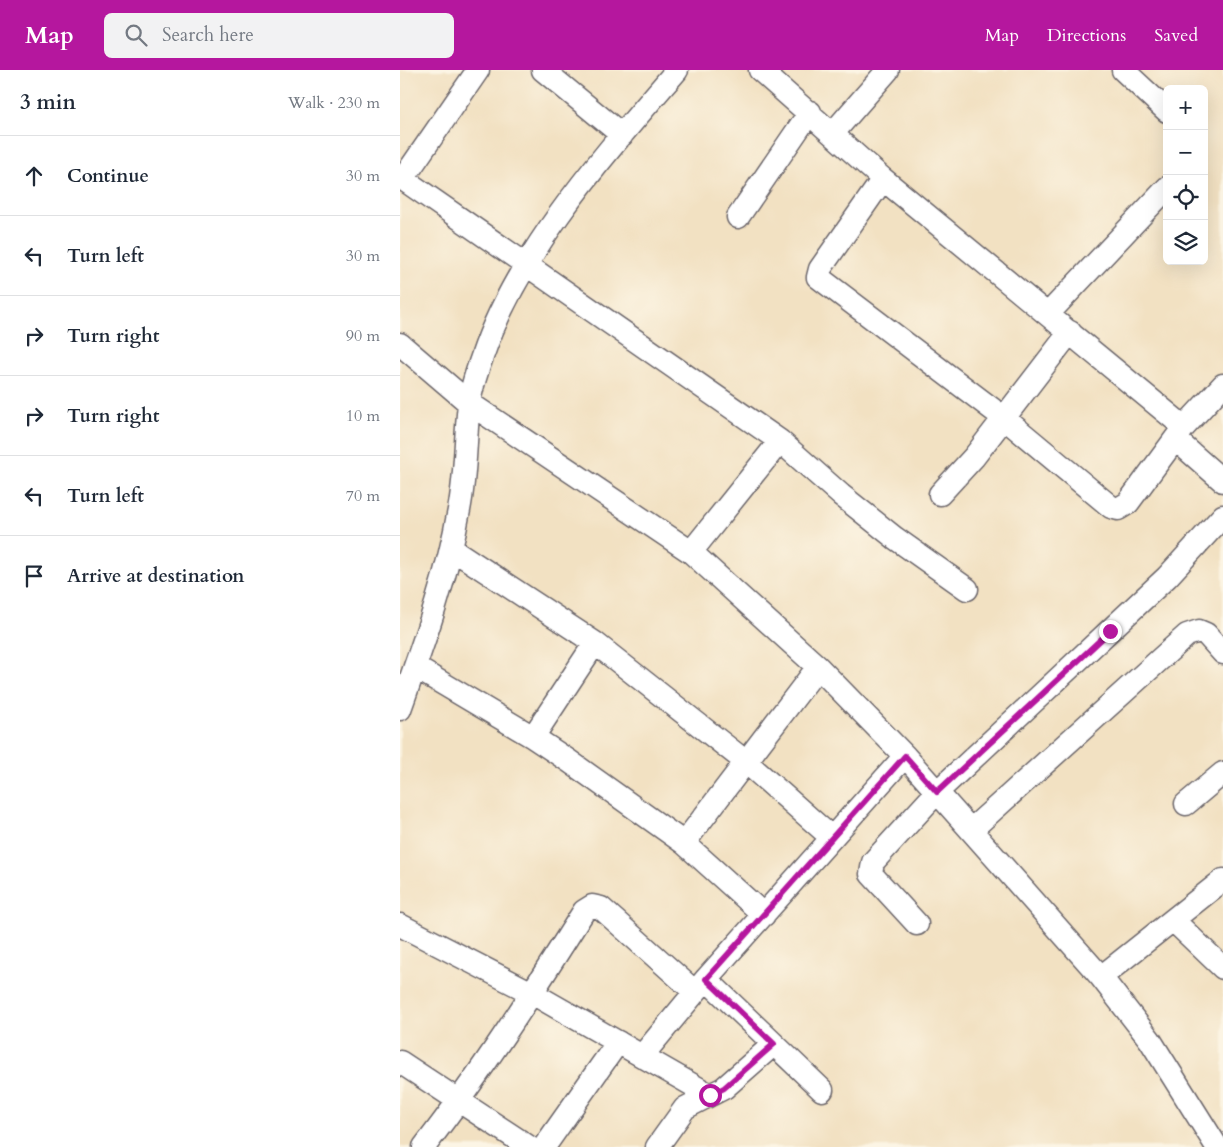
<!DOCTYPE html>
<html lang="en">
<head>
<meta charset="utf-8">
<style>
	:root { --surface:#fff; --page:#f2f2f3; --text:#1f2937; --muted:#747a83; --line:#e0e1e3; --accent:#b5179e }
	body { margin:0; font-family:Cardo,serif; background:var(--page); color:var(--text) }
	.controls { position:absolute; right:15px; top:15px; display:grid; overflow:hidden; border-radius:8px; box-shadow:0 5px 20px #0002 }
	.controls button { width:45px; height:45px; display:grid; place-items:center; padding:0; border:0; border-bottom:1px solid var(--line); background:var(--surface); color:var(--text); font:25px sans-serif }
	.stop { position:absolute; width:15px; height:15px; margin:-11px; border:4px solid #b5179e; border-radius:50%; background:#fff }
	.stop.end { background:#b5179e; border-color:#fff; box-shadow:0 1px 5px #0008 }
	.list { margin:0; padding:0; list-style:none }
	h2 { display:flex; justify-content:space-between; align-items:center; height:65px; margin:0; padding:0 20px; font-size:21px }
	h2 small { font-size:16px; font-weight:400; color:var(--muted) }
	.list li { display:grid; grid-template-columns:32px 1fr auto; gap:15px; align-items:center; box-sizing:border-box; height:80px; padding:0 20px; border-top:1px solid var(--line) }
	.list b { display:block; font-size:19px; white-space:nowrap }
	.list em { font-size:16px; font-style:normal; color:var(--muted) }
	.icon { flex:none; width:28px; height:28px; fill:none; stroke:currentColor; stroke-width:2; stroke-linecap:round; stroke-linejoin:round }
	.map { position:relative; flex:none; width:823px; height:1077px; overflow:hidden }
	header { display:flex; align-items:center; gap:30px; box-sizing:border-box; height:70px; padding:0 25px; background:var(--accent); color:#fff }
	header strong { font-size:24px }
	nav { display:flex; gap:28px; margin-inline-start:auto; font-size:18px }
	.search { width:350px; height:45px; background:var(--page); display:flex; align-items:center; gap:12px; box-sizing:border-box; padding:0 18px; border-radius:8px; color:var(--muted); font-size:19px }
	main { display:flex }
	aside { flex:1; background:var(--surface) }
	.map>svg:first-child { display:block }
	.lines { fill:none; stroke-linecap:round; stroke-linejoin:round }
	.street-casing { stroke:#6b656a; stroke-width:25 }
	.street { stroke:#fff; stroke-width:22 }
	.route { stroke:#b5179e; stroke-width:6 }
</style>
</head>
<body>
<header>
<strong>Map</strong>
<div class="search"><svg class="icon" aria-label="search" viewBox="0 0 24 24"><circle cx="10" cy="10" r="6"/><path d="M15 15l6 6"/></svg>Search here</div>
<nav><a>Map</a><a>Directions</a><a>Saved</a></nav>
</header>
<main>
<aside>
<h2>3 min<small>Walk · 230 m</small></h2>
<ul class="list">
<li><svg class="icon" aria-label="ahead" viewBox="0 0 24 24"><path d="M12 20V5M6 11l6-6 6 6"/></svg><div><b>Continue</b></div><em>30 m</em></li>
<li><svg class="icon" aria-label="left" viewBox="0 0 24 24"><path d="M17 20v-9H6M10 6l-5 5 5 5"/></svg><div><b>Turn left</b></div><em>30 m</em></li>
<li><svg class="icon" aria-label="right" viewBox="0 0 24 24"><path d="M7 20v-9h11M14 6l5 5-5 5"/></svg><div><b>Turn right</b></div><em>90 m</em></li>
<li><svg class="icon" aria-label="right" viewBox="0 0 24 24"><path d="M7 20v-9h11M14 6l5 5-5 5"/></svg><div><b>Turn right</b></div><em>10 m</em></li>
<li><svg class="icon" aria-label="left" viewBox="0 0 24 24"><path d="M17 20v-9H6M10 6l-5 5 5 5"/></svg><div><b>Turn left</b></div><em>70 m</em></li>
<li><svg class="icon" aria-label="arrive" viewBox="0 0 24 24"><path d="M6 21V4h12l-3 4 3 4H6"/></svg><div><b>Arrive at destination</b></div></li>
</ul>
</aside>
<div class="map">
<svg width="823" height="1077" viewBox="0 0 823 1077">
	<rect width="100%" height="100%" fill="#fcf5e5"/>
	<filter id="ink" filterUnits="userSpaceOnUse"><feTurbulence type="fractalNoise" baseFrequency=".02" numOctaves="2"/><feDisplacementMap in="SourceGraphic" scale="10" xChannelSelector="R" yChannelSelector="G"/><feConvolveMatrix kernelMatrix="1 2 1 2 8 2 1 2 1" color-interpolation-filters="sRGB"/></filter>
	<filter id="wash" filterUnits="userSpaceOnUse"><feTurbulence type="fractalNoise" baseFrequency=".0096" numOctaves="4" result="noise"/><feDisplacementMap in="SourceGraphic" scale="20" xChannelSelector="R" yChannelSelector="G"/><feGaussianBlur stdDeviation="1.12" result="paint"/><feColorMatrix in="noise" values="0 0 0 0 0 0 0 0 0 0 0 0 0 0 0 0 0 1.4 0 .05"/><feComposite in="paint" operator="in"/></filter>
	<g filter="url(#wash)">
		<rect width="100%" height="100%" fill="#f2e1c2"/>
	</g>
	<g filter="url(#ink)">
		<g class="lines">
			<g class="street-casing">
				<path id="street" d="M143 0 222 65
					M360 0 483 109 784 357
					M723 0 767 41
					M433 63 488 0
					M0 107 380 371 441 425 495 468 567 519
					M3 109 78 0
					M483 109 420 199 418 207 604 348 711 437 718 439 728 433 784 357 823 315
					M338 147 410 42
					M648 244 767 118
					M0 274 69 333 291 482 418 597 505 686 701 907 750 970 817 1077
					M775 369 823 411
					M540 424 574 387 670 262
					M52 479 195 573 346 692 432 768
					M291 482 380 371
					M15 597 133 667 169 691 284 773 364 845
					M0 639C23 574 47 509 59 440 66 405 65 369 69 334 71 319 77 301 82 287 117 182 206 83 277 0
					M133 667 195 573
					M786 734 823 703
					M571 760 787 565 799 561 806 564 823 583
					M284 773 418 597
					M774 851 823 898
					M517 854 471 804 473 792 537 722 767 507 823 446
					M0 855 132 923 310 1025
					M701 907 823 810
					M306 909 422 1020
					M242 986 306 909 505 686
					M0 992 129 1077
					M24 1077C82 1002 133 922 184 841L192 836 201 838 295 922
					M144 1077 218 972
					M257 1077 285 1038 324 1018 374 974"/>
			</g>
			<use href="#street" class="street"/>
		</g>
	</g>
	<g class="lines" filter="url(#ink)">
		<path class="route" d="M310 1025 324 1018 374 974 306 909 505 686 537 722 710 561"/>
	</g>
</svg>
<div class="controls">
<button>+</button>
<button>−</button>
<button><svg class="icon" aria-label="locate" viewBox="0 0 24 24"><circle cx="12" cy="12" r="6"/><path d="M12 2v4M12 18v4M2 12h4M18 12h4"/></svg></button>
<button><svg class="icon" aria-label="layers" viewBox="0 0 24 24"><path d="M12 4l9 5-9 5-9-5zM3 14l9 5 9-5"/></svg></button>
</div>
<div class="stop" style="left:310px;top:1025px"></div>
<div class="stop end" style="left:710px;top:561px"></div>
</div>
</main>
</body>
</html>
